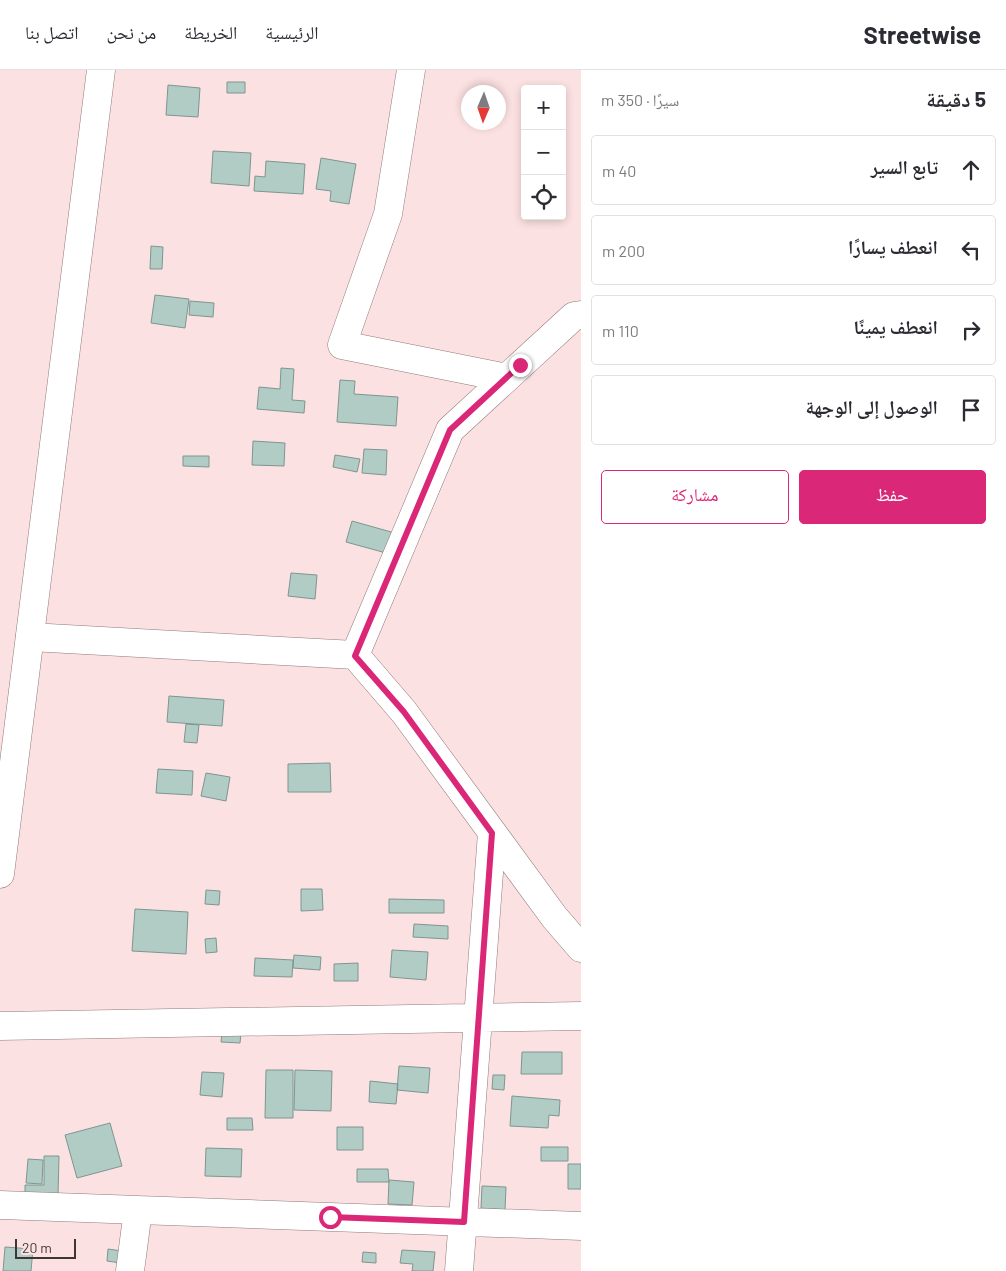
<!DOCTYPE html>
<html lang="ar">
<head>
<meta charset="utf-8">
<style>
	:root { --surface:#fff; --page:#f2f2f3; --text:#2b2b33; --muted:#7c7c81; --line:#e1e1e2; --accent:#db2777 }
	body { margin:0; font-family:Barlow,"Noto Naskh Arabic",sans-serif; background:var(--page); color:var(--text); direction:rtl }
	.controls { position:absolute; right:15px; top:15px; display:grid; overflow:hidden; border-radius:5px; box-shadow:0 2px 8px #0003 }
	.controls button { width:45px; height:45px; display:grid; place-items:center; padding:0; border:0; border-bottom:1px solid var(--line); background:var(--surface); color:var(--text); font:25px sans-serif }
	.compass { position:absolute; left:461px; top:15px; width:45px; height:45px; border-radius:50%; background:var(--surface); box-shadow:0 2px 8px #0003; rotate:182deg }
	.scale { position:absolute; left:15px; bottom:12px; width:61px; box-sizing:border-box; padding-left:5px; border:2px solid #403536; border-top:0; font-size:14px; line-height:18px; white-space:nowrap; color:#403536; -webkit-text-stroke:4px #fce1e2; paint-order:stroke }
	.stop { position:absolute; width:15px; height:15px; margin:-11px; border:4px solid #db2777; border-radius:50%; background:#fff }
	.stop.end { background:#db2777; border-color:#fff; box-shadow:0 1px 5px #0008 }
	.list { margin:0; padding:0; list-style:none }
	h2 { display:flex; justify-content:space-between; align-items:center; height:65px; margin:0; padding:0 20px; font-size:21px }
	h2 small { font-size:16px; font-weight:400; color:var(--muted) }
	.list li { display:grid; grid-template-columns:32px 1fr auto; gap:15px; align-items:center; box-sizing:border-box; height:70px; margin:0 10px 10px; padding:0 10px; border:1px solid var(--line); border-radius:5px }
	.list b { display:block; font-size:19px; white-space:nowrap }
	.list em { font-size:16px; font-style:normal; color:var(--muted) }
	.actions { display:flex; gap:10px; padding:15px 20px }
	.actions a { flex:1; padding:11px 0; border:1px solid var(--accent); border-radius:5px; text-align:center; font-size:18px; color:var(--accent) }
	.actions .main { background:var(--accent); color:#fff }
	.icon { flex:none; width:28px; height:28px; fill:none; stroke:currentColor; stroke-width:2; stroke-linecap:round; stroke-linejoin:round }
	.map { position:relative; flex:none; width:581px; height:1201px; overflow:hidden; direction:ltr }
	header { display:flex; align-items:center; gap:30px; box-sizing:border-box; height:70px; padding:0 25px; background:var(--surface); border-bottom:1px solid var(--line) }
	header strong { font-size:24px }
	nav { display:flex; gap:28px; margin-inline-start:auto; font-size:18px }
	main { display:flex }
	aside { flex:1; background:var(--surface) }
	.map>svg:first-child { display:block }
	.building { fill:#b1cbc5; stroke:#7d9691 }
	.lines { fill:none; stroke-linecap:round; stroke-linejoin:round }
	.minor-casing { stroke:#927a7b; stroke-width:29 }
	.major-casing { stroke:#927a7b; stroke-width:29 }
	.minor { stroke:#fff; stroke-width:28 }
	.major { stroke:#fff; stroke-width:28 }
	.route { stroke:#db2777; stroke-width:6 }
</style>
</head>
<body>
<header>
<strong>Streetwise</strong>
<nav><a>الرئيسية</a><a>الخريطة</a><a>من نحن</a><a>اتصل بنا</a></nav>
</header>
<main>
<aside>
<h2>5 دقيقة<small>سيرًا · 350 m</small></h2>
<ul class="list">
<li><svg class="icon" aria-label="ahead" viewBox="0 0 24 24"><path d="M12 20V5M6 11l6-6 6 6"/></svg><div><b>تابع السير</b></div><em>40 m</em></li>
<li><svg class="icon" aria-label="left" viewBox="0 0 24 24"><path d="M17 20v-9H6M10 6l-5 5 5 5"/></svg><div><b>انعطف يسارًا</b></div><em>200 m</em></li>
<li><svg class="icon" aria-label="right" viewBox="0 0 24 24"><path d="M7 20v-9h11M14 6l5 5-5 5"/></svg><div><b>انعطف يمينًا</b></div><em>110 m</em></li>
<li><svg class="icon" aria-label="arrive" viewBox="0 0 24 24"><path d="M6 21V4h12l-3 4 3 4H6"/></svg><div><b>الوصول إلى الوجهة</b></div></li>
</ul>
<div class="actions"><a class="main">حفظ</a><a>مشاركة</a></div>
</aside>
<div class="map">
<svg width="581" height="1201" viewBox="0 0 581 1201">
	<rect width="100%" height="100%" fill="#fce1e2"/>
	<path class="building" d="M227 12H245V23H227Z
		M168 15 200 18 198 47 166 45Z
		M213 81 251 83 249 116 211 113Z
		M321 88 356 94 349 134 330 131 331 121 316 119Z
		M266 91 305 94 303 124 254 121 255 106 265 107Z
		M151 176 163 177 162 199H150Z
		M155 225 189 229 185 258 151 253Z
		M190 231 214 233 213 247 189 245Z
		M281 298 294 299 292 330 305 331 304 343 257 339 259 317 280 319Z
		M340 310 355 311 354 324 398 327 396 356 337 352Z
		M253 371 285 373 284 396 252 395Z
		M364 379 387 380 386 405 362 403Z
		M335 385 360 389 357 402 333 397Z
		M183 386H209V397L183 396Z
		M352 451 402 465 397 486 346 472Z
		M291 503 317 505 315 529 288 526Z
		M169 626 224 630 222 656 167 652Z
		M186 654 199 655 197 673 184 672Z
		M330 693 331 722H288V694Z
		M158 699 193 701 192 725 156 723Z
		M206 703 230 707 226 731 201 726Z
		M301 819H322L323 840 301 841Z
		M206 820 220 821 219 835 205 834Z
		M389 829 444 830V843H389Z
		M135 839 188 842 186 884 132 881Z
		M414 854 448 856V869L413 867Z
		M216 868 217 882 206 883 205 869Z
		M392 880 428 882 426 910 390 907Z
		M294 885 321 887 320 900 293 898Z
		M255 888 293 890 292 907 254 906Z
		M358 893V911H334V894Z
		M222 962 241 963 240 973 221 972Z
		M522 982H562V1004H521Z
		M399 996 430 998 428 1023 397 1020Z
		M266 1000H293V1048H265Z
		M295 1000 332 1001 331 1041 294 1040Z
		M202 1002 224 1003 222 1027 200 1025Z
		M493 1005H505L504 1020 492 1019Z
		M370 1011 398 1014 396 1034 369 1032Z
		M512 1026 560 1030 559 1046 549 1045 548 1058 510 1056Z
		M227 1048H252L253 1060H227Z
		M110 1053 122 1096 77 1108 65 1065Z
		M337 1057H363V1080H337Z
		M541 1077H568V1091H541Z
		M206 1078 242 1079 241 1107 205 1106Z
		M44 1086H59L58 1126H25V1115H44Z
		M28 1089 43 1090 42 1114 26 1113Z
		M568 1094H581V1119H568Z
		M357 1099H388L389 1112H357Z
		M389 1110 414 1112 412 1135 388 1134Z
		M482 1116 506 1117 505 1140 481 1138Z
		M5 1177 33 1179 31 1201H3Z
		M108 1179 122 1181 121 1193 107 1191Z
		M402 1180 435 1182 433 1201H412L413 1194 400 1193Z
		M363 1182 376 1183V1193L362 1192Z"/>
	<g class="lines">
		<g class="minor-casing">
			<path id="minor" d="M411 0 388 144 342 275 507 308
				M30 567 355 585 404 642 555 848 581 878
				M355 585 450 360 574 246 581 245
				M0 956 581 946
				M0 1135 581 1156
				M130 1201 138 1140
				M459 1201 492 763"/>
		</g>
		<g class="major-casing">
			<path id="major" d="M0 804 101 0"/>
		</g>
		<use href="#minor" class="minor"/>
		<use href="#major" class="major"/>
	</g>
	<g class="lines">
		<path class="route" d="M330 1147 464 1152 492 763 404 642 355 586 450 360 520 295"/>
	</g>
</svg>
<div class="controls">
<button>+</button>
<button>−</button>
<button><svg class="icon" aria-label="locate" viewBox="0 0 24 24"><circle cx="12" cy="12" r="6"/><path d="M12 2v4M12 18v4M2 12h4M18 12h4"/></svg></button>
</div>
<svg class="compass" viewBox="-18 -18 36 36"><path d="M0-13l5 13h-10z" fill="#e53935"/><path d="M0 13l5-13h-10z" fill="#7c7c81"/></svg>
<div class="scale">20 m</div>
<div class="stop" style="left:330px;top:1147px"></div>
<div class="stop end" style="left:520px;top:295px"></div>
</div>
</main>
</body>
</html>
